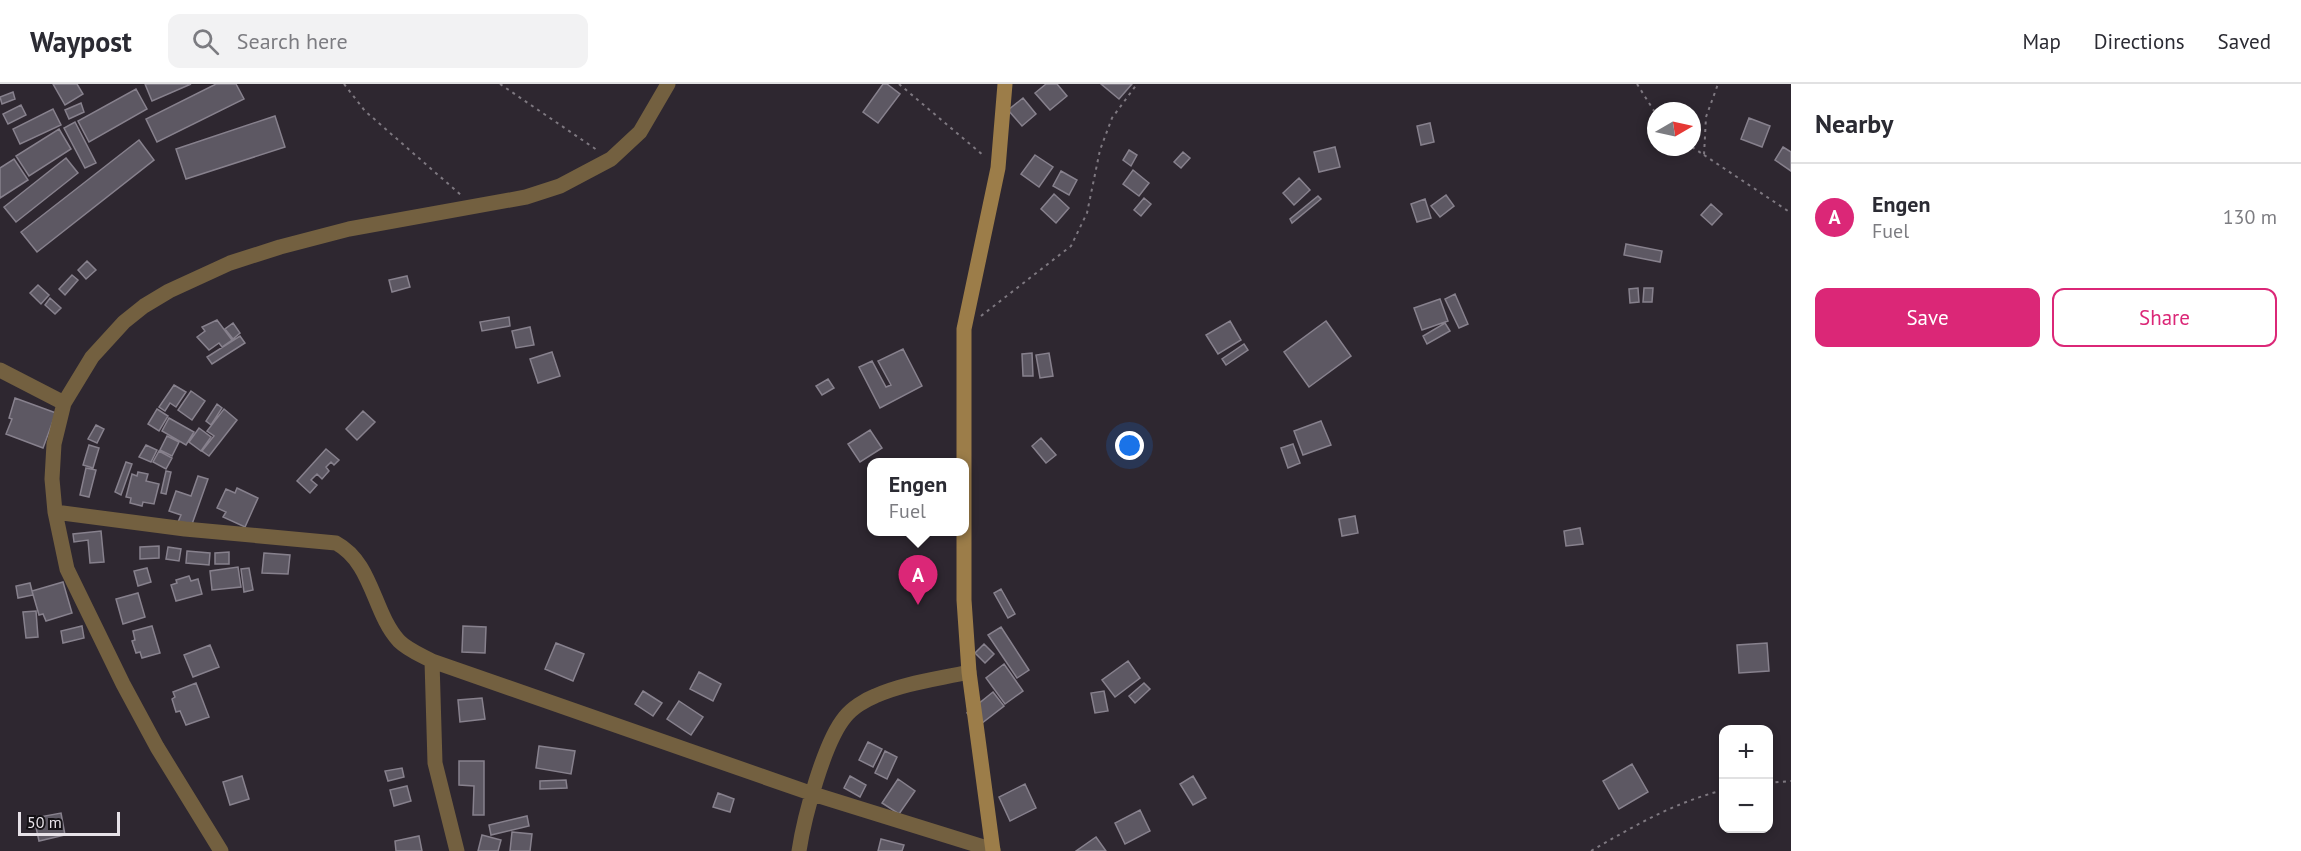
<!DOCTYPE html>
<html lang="en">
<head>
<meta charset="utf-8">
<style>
	:root { --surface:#fff; --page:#f2f2f3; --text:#2b2b33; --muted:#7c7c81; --line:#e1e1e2; --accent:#db2777 }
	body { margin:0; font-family:"PT Sans",sans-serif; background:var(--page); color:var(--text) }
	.controls { position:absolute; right:18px; bottom:18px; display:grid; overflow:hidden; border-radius:12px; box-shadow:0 3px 9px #0003 }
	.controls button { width:54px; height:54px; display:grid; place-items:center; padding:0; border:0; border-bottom:2px solid var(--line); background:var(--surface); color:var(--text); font:30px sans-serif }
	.compass { position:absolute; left:1647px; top:18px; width:54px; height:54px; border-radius:50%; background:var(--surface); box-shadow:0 3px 9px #0003; rotate:81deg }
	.scale { position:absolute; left:18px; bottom:15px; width:102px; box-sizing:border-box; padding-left:6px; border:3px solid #e7e2e8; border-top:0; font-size:16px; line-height:21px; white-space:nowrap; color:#e7e2e8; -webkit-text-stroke:4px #141115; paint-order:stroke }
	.you { position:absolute; left:1130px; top:362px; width:21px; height:21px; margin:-15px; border:4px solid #fff; border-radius:50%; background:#1a73e8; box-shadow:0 0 0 9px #1a73e833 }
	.badge { display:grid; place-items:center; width:39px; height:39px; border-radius:50%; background:var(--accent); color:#fff; font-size:20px; font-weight:700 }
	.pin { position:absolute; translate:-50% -50px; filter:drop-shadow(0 2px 3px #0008) }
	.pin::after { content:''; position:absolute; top:32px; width:21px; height:18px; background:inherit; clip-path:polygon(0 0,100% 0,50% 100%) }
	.popup { position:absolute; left:867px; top:374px; width:102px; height:78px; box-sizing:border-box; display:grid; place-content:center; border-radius:12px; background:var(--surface); filter:drop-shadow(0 2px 4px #0005); font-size:20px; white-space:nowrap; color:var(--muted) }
	.popup b { font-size:22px; color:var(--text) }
	.popup::after { content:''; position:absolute; left:50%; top:100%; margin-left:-12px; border:12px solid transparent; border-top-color:var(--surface) }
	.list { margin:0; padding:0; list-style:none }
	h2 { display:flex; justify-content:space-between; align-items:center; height:78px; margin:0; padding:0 24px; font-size:26px }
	h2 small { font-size:20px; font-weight:400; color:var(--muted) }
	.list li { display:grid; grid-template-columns:39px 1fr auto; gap:18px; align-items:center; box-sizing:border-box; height:108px; padding:0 24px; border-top:2px solid var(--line) }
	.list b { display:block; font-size:22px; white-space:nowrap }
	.list p { margin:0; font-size:20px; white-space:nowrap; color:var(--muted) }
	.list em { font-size:20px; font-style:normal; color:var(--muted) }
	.actions { display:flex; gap:12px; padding:18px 24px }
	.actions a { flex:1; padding:14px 0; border:2px solid var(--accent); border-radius:12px; text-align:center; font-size:21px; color:var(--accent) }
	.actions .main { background:var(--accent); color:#fff }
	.icon { flex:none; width:33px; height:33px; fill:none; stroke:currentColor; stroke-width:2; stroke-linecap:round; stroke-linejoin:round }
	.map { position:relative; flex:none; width:1791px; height:767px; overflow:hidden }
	header { display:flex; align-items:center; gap:36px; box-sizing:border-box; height:84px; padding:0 30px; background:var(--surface); border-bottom:2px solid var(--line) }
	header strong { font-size:28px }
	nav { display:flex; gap:33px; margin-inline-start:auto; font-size:21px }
	.search { width:420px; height:54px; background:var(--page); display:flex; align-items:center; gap:15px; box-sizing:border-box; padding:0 21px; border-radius:12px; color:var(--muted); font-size:22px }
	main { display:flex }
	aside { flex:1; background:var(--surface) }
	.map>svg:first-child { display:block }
	.building { fill:#5d5863; stroke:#87818d; stroke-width:1.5 }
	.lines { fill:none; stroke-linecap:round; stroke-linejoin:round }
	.path { stroke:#7e7880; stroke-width:2; stroke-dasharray:3 4.5; stroke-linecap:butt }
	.street { stroke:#736040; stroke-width:15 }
	.secondary { stroke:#9c7d49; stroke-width:15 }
</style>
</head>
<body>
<header>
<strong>Waypost</strong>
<div class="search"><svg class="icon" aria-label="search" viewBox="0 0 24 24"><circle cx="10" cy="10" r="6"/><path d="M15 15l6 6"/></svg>Search here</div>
<nav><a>Map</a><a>Directions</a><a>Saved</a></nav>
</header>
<main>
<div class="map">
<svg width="1791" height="767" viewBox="0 0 1791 767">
	<rect width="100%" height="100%" fill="#2e2730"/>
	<path class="building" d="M53 0H77L83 10 65 21Z
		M145 0H191L152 17Z
		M216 0H236L244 15 157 58 146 35Z
		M883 0H887L900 10 878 39 863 28Z
		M1046 0H1057L1067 12 1050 26 1035 9Z
		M1101 0H1132L1119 15Z
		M136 5 147 25 89 58 78 37Z
		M13 8 15 15 2 20 0 13Z
		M1023 14 1036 30 1022 42 1008 26Z
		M81 19 84 28 69 35 65 26Z
		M21 21 26 31 8 40 3 30Z
		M53 25 61 41 20 60 13 45Z
		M275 32 285 63 186 95 176 65Z
		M1749 34 1770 42 1762 63 1741 55Z
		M75 38 96 79 85 84 64 44Z
		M1430 39 1434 58 1421 61 1417 42Z
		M59 45 71 65 29 92 16 72Z
		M139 56 154 76 37 168 21 148Z
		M1335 63 1340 83 1319 88 1314 68Z
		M1783 63 1791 68V87L1775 76Z
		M1129 66 1137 71 1131 82 1123 76Z
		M1183 68 1190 74 1181 84 1174 78Z
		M1035 71 1053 83 1039 103 1021 90Z
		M66 74 78 89 16 138 4 123Z
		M14 75 28 96 0 114V84Z
		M1133 86 1149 99 1139 112 1123 100Z
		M1061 87 1077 96 1069 111 1053 102Z
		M1299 94 1310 106 1294 121 1283 109Z
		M1054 110 1069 124 1056 139 1041 125Z
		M1446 111 1454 122 1440 133 1431 122Z
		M1318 112 1321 115 1292 139 1290 135Z
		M1144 114 1151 120 1141 132 1134 126Z
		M1425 115 1431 134 1417 138 1411 120Z
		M1711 120 1722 130 1712 141 1701 131Z
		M1626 160 1662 167 1660 178 1624 171Z
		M87 177 96 186 86 195 78 186Z
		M72 191 78 196 65 211 59 205Z
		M407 192 410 203 392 208 389 196Z
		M38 201 49 211 41 220 30 209Z
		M1638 204 1639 218 1630 219 1629 205Z
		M1644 204H1653L1652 218H1643Z
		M1455 210 1468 240 1459 244 1445 215Z
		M50 214 61 224 55 230 45 221Z
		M1440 215 1448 237 1422 246 1414 224Z
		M509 233 510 242 482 247 480 238Z
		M217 236 232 256 222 263 219 259 209 266 197 253 205 247 202 243Z
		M1230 237 1241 256 1218 270 1206 251Z
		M1326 237 1351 272 1309 303 1284 268Z
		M233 239 240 249 233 255 225 245Z
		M1445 239 1450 247 1427 260 1423 252Z
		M530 243 534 261 516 264 512 247Z
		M240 252 245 259 212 280 207 273Z
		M1244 260 1248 266 1226 281 1222 275Z
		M903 265 922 302 880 324 859 283 872 277 886 303 891 301 878 277Z
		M552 268 560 292 538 299 530 275Z
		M1032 269 1033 292H1023L1022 270Z
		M1049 269 1053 292 1040 294 1036 271Z
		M828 295 834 304 822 311 816 302Z
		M174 301 186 308 176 323 170 319 165 327 159 323Z
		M191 307 205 317 192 336 178 326Z
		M15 314 56 329 43 364 6 350 12 335 9 334Z
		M217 320 222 324 211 341 206 337Z
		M157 325 168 332 159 347 148 340Z
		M224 325 237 336 209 372 202 367 214 352 207 347Z
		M363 327 375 338 357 356 346 345Z
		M169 334 194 348 186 361 162 347Z
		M1321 337 1331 361 1303 371 1294 347Z
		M96 341 104 345 97 359 88 355Z
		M199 344 211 353 201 367 189 358Z
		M870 346 882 364 860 378 848 360Z
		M167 352 179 358 172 372 160 366Z
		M1041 354 1056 371 1046 379 1032 362Z
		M1293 360 1300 379 1288 384 1281 364Z
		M89 361 99 364 93 384 83 381Z
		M146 361 157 366 151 378 139 373Z
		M326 365 339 376 334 381 331 378 326 383 329 387 322 395 317 390 311 396 317 401 310 409 297 397Z
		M159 367 172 374 166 385 153 378Z
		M126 378 132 380 121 411 115 408Z
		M86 384 96 386 89 413 80 411Z
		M166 387 171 388 166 410 161 409Z
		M138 388 148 390 146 397 159 400 154 420 143 418 142 422 130 419 131 414 126 413 132 390 137 392Z
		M198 392 208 395 191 443 178 438 181 431 169 427 176 407 191 412Z
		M237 404 258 414 245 443 223 433 226 428 217 424 226 405 235 409Z
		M1355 432 1358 449 1342 452 1339 435Z
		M1580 444 1583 460 1566 462 1564 447Z
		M101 447 104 478 90 479 88 456 74 458 73 450Z
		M159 462V474L140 475V463Z
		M168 463 181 465 179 477 166 475Z
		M187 467 210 469 209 481 186 479Z
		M229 468V480H215V469Z
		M264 469 290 471 288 490 262 489Z
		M238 483 241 503 212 506 210 487Z
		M147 484 151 498 138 502 134 487Z
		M249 484 253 506 244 508 241 485Z
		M189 492 191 497 198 495 202 510 176 517 171 501 177 499 176 496Z
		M63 498 72 529 46 537 43 530 39 531 32 507Z
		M30 499 33 511 18 514 16 502Z
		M1001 505 1015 530 1008 534 994 509Z
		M138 509 145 533 123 540 116 515Z
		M36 527 38 553 26 554 23 528Z
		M82 542 84 554 63 559 61 547Z
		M152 542 160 569 142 574 140 568 136 569 132 557 135 556 133 547Z
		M463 542 486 543 485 569 462 568Z
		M1001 543 1029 586 1017 594 988 551Z
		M556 559 584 570 573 597 545 585Z
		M1767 559 1769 587 1739 589 1737 561Z
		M984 560 994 570 985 579 975 569Z
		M210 561 219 583 193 593 184 571Z
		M1128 577 1140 594 1115 613 1102 596Z
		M1004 580 1023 607 1005 620 986 594Z
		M699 588 721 600 713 617 690 605Z
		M196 599 209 633 186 641 180 627 176 628 172 615 175 613 173 608Z
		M1144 599 1150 605 1135 619 1129 612Z
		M643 607 662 619 653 632 635 620Z
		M1104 607 1108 627 1095 629 1091 609Z
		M993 608 1004 622 977 643 967 629Z
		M482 614 485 635 460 638 458 616Z
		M679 617 703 633 691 651 667 635Z
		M868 658 882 665 873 683 859 676Z
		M539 662 575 667 571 690 536 684Z
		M885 667 897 673 887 695 875 689Z
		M459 677H484V731H473L474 702 459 701Z
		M1632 680 1648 708 1619 725 1603 697Z
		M402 684 404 693 388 697 385 687Z
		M242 692 249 715 230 721 223 698Z
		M850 692 866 701 860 713 844 704Z
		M1193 692 1206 714 1193 721 1180 700Z
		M898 695 915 707 899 730 882 719Z
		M566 696 567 704 540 705V697Z
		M1025 700 1036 724 1010 737 999 713Z
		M407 702 411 717 394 722 390 706Z
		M718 709 734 715 730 728 713 723Z
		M1140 726 1150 747 1125 760 1115 739Z
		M61 729 65 751 39 757 34 734Z
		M527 732 529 742 491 751 489 741Z
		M512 748 532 750 530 767H510Z
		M482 751 501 756 498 767H478Z
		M419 752 422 767H396L395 757Z
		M1096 753 1106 767H1076Z
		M881 755 904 761 902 767H878Z"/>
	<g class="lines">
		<path class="path" d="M344 0 365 27 461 111
			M500 0 597 66
			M899 0 984 72
			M1637 0 1656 30
			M1692 63 1704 71 1706 33 1718 0
			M1704 71 1791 129
			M981 232 1071 162 1087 129 1100 66 1112 34 1137 0
			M1768 699 1791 697
			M1591 767C1634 742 1675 718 1724 706"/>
		<path class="street" d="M0 286 64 319
			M55 428 185 445 336 459C373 479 373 529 399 557 408 566 421 571 432 577L813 710 993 766
			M432 577 435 679 457 767
			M221 767 157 663 123 600 67 485 55 428 52 395 54 360 64 319 92 273 124 238 144 222 169 207 230 179 280 163 349 145 526 113 560 102 611 75 640 48 668 0
			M799 767C804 734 824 658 845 633 852 624 865 616 875 612 904 599 938 595 969 588"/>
		<path class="secondary" d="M993 767 969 588 964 516V245L998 84 1005 0"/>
	</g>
</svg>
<div class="controls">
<button>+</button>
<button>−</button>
</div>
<svg class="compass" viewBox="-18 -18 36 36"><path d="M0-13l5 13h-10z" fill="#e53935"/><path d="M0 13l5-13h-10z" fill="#7c7c81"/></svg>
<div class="scale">50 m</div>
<div class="you"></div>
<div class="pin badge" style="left:918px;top:521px">A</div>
<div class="popup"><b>Engen</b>Fuel</div>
</div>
<aside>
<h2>Nearby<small></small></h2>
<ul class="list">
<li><span class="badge">A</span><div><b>Engen</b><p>Fuel</p></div><em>130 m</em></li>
</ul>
<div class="actions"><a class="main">Save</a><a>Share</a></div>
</aside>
</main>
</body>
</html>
